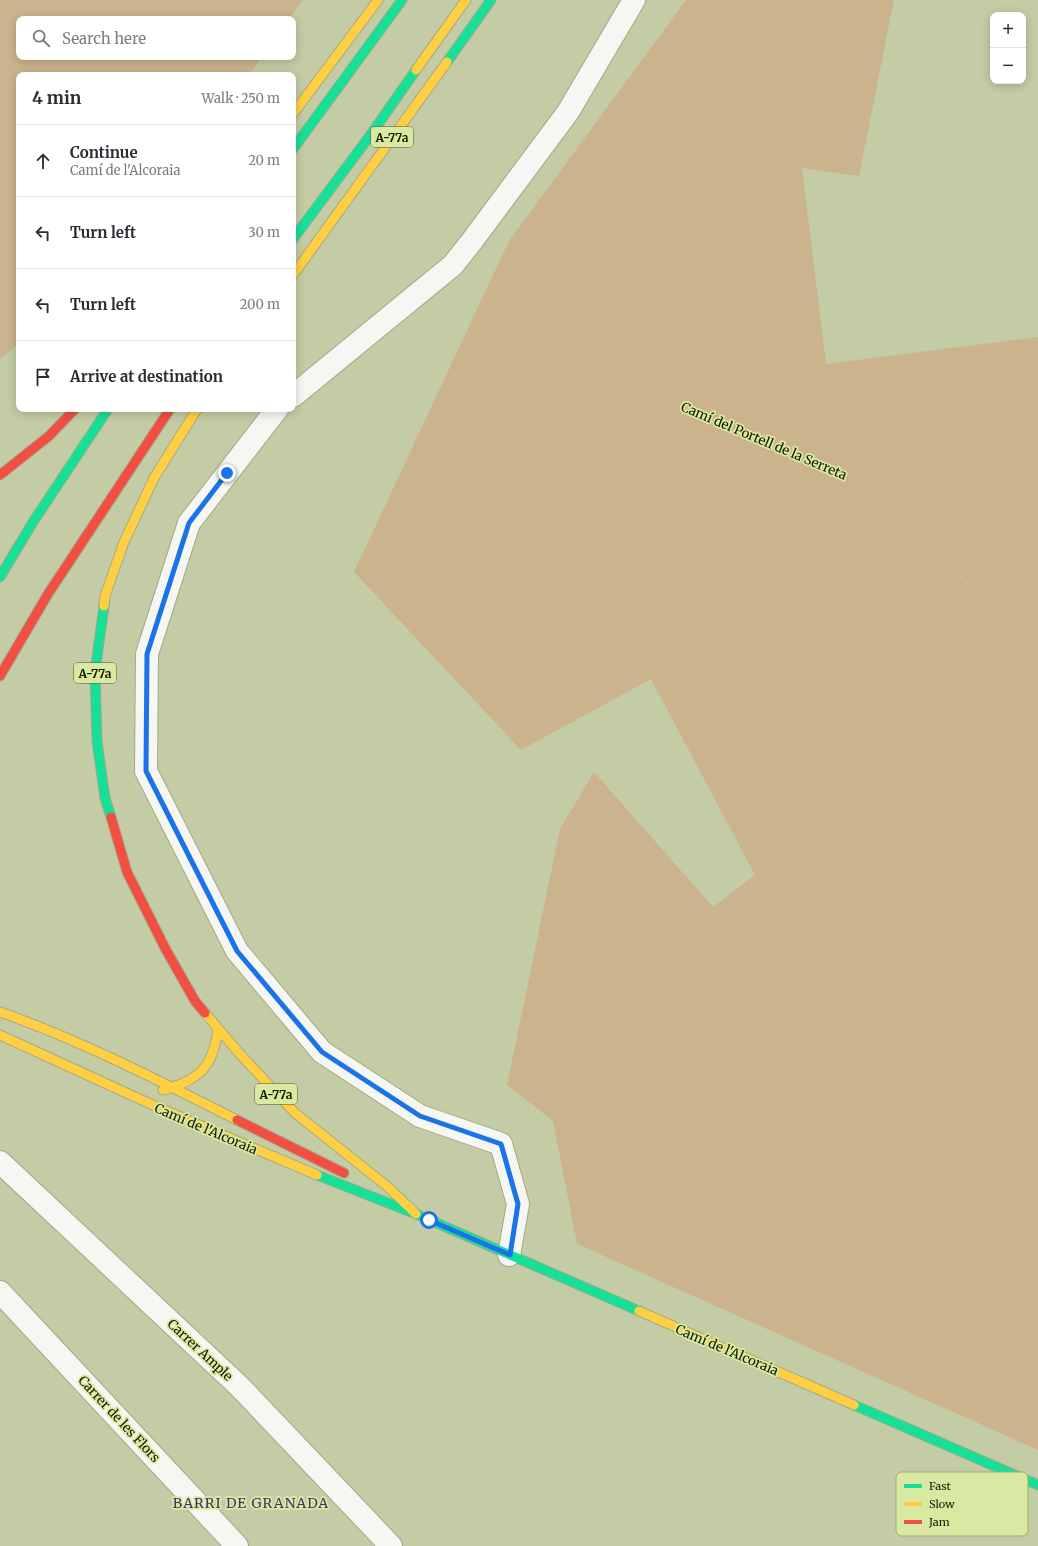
<!DOCTYPE html>
<html lang="en">
<head>
<meta charset="utf-8">
<style>
	:root { --surface:#fff; --page:#f7f7f7; --text:#2b2b33; --muted:#7c7c81; --line:#e1e1e2 }
	body { margin:0; font-family:Merriweather,serif; background:var(--page); color:var(--text) }
	.controls { position:absolute; right:12px; top:12px; display:grid; overflow:hidden; border-radius:8px; box-shadow:0 2px 10px #0003 }
	.controls button { width:36px; height:36px; display:grid; place-items:center; padding:0; border:0; border-bottom:1px solid var(--line); background:var(--surface); color:var(--text); font:20px sans-serif }
	.stop { position:absolute; width:12px; height:12px; margin:-9px; border:3px solid #1a73e8; border-radius:50%; background:#fff }
	.stop.end { background:#1a73e8; border-color:#fff; box-shadow:0 1px 4px #0008 }
	.list { margin:0; padding:0; list-style:none }
	h2 { display:flex; justify-content:space-between; align-items:center; height:52px; margin:0; padding:0 16px; font-size:17px }
	h2 small { font-size:13px; font-weight:400; color:var(--muted) }
	.list li { display:grid; grid-template-columns:26px 1fr auto; gap:12px; align-items:center; box-sizing:border-box; height:72px; padding:0 16px; border-top:1px solid var(--line) }
	.list b { display:block; font-size:15px; white-space:nowrap }
	.list p { margin:0; font-size:13px; white-space:nowrap; color:var(--muted) }
	.list em { font-size:13px; font-style:normal; color:var(--muted) }
	.icon { flex:none; width:22px; height:22px; fill:none; stroke:currentColor; stroke-width:2; stroke-linecap:round; stroke-linejoin:round }
	.map { position:relative; flex:none; width:1038px; height:1546px; overflow:hidden }
	.search { position:absolute; background:var(--surface); box-shadow:0 2px 10px #0003; left:16px; top:16px; width:280px; height:44px; display:flex; align-items:center; gap:10px; box-sizing:border-box; padding:0 14px; border-radius:8px; color:var(--muted); font-size:15px }
	.panel { position:absolute; background:var(--surface); box-shadow:0 2px 10px #0003; left:16px; top:72px; width:280px; height:340px; border-radius:8px }
	.map>svg:first-child { display:block }
	.green { fill:#cbb38d }
	.lines { fill:none; stroke-linecap:round; stroke-linejoin:round }
	.street-casing { stroke:#a2a989; stroke-width:24 }
	.fast-casing { stroke:#a2a989; stroke-width:11 }
	.slow-casing { stroke:#a2a989; stroke-width:11 }
	.jam-casing { stroke:#a2a989; stroke-width:11 }
	.path { stroke:#c0c3b7; stroke-width:2.5; stroke-dasharray:1 3; stroke-linecap:butt }
	.street { stroke:#f6f7f2; stroke-width:22 }
	.fast { stroke:#16e098; stroke-width:9 }
	.slow { stroke:#ffcf43; stroke-width:9 }
	.jam { stroke:#f24e42; stroke-width:9 }
	.route { stroke:#1a73e8; stroke-width:5 }
	.labels { text-anchor:middle; dominant-baseline:central; stroke-width:3.5; stroke-linejoin:round; paint-order:stroke }
	.shield { fill:#dae9a2; stroke:#505731; stroke-width:1 }
	.shield-label { font-size:12px; font-weight:bold; fill:#151900 }
	.street-label { font-size:13px; fill:#151900; stroke:#dae9a2 }
	.neighbourhood-label { font-size:14px; letter-spacing:1px; fill:#45306b; stroke:#dae9a2 }
	.key { fill:#dae9a2; stroke:#9fab71; stroke-width:1 }
	.key-label { font-size:11px; fill:#151900 }
</style>
</head>
<body>
<div class="map">
<svg width="1038" height="1546" viewBox="0 0 1038 1546">
	<rect width="100%" height="100%" fill="#c4cca5"/>
	<path class="green" d="M0 0H303L289 19H19V57H262L249 75H19V344L0 359Z
		M686 0H894L859 176 802 168 826 364 1038 337V1450L577 1244 553 1121 507 1085 560 829 594 772 713 907 755 875 651 679 521 750 354 572 509 241Z"/>
	<g class="lines">
		<g class="street-casing">
			<path id="street" d="M293 396 453 265 472 241 568 112 634 0
				M277 409 189 523 147 654 146 771 237 951 322 1052 420 1116 501 1144 518 1204 509 1255
				M0 1162 240 1387 391 1546
				M0 1292 237 1546"/>
		</g>
		<g class="fast-casing">
			<path id="fast" d="M447 62 491 0
				M293 149 402 0
				M293 239 369 137 416 70
				M0 577 33 522 108 409
				M104 606 95 672 97 741 105 798 111 817
				M317 1175 416 1214 639 1311
				M854 1405 1038 1485"/>
		</g>
		<g class="slow-casing">
			<path id="slow" d="M416 70 466 0
				M293 114 378 0
				M293 275 447 62
				M104 606 105 596 124 542 154 478 197 409
				M0 1012C82 1041 160 1081 237 1120
				M205 1013 239 1053 295 1113 388 1187 416 1214
				M0 1035 155 1106 317 1175
				M163 1090C169 1089 175 1086 181 1084 208 1073 214 1056 218 1029
				M639 1311 854 1405"/>
		</g>
		<g class="jam-casing">
			<path id="jam" d="M0 475 49 436 75 409
				M0 676 48 594 170 409
				M111 817 127 872 165 948 195 1001 205 1013
				M237 1120 344 1173"/>
		</g>
		<path class="path" d="M280 75 337 0
			M472 283 516 328 718 424 863 483 918 525 1038 667
			M0 395 19 376"/>
		<use href="#street" class="street"/>
		<use href="#fast" class="fast"/>
		<use href="#slow" class="slow"/>
		<use href="#jam" class="jam"/>
	</g>
	<g class="lines">
		<path class="route" d="M227 473 189 523 147 654 146 771 237 951 322 1052 420 1116 501 1144 518 1204 510 1255 429 1220"/>
	</g>
	<g class="labels">
		<g class="shield">
			<rect x="371" y="127" width="42" height="20" rx="3"/>
			<rect x="74" y="663" width="42" height="20" rx="3"/>
			<rect x="255" y="1084" width="42" height="20" rx="3"/>
		</g>
		<g class="shield-label">
			<text x="392" y="137">A-77a</text>
			<text x="95" y="673">A-77a</text>
			<text x="276" y="1094">A-77a</text>
		</g>
		<g class="street-label">
			<text transform="translate(764 441) rotate(23)">Camí del Portell de la Serreta</text>
			<text transform="translate(206 1129) rotate(23)">Camí de l'Alcoraia</text>
			<text transform="translate(200 1350) rotate(43)">Carrer Ample</text>
			<text transform="translate(727 1350) rotate(23)">Camí de l'Alcoraia</text>
			<text transform="translate(119 1419) rotate(47)">Carrer de les Flors</text>
		</g>
		<g class="neighbourhood-label">
			<text x="251" y="1503">BARRI DE GRANADA</text>
		</g>
	</g>
	<rect x="896" y="1472" width="132" height="64" rx="6" class="key"/>
	<rect x="904" y="1484" width="18" height="4" fill="#16e098"/>
	<rect x="904" y="1502" width="18" height="4" fill="#ffcf43"/>
	<rect x="904" y="1520" width="18" height="4" fill="#f24e42"/>
	<g class="key-label">
		<text x="929" y="1490">Fast</text>
		<text x="929" y="1508">Slow</text>
		<text x="929" y="1526">Jam</text>
	</g>
</svg>
<div class="controls">
<button>+</button>
<button>−</button>
</div>
<div class="stop" style="left:429px;top:1220px"></div>
<div class="stop end" style="left:227px;top:473px"></div>
<div class="search"><svg class="icon" aria-label="search" viewBox="0 0 24 24"><circle cx="10" cy="10" r="6"/><path d="M15 15l6 6"/></svg>Search here</div>
<section class="panel">
<h2>4 min<small>Walk · 250 m</small></h2>
<ul class="list">
<li><svg class="icon" aria-label="ahead" viewBox="0 0 24 24"><path d="M12 20V5M6 11l6-6 6 6"/></svg><div><b>Continue</b><p>Camí de l'Alcoraia</p></div><em>20 m</em></li>
<li><svg class="icon" aria-label="left" viewBox="0 0 24 24"><path d="M17 20v-9H6M10 6l-5 5 5 5"/></svg><div><b>Turn left</b></div><em>30 m</em></li>
<li><svg class="icon" aria-label="left" viewBox="0 0 24 24"><path d="M17 20v-9H6M10 6l-5 5 5 5"/></svg><div><b>Turn left</b></div><em>200 m</em></li>
<li><svg class="icon" aria-label="arrive" viewBox="0 0 24 24"><path d="M6 21V4h12l-3 4 3 4H6"/></svg><div><b>Arrive at destination</b></div></li>
</ul>
</section>
</div>
</body>
</html>
